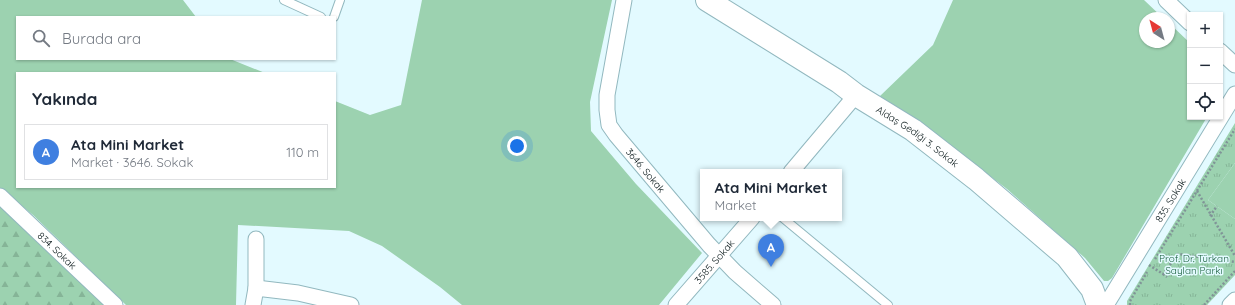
<!DOCTYPE html>
<html lang="tr">
<head>
<meta charset="utf-8">
<style>
	:root { --surface:#fff; --page:#f6f6f7; --text:#1f2937; --muted:#747a83; --line:#e0e1e3; --accent:#76592d }
	body { margin:0; font-family:Quicksand,sans-serif; background:var(--page); color:var(--text) }
	.controls { position:absolute; right:12px; top:12px; display:grid; overflow:hidden; border-radius:0px; box-shadow:0 1px 3px #0004 }
	.controls button { width:36px; height:36px; display:grid; place-items:center; padding:0; border:0; border-bottom:1px solid var(--line); background:var(--surface); color:var(--text); font:20px sans-serif }
	.compass { position:absolute; left:1139px; top:12px; width:36px; height:36px; border-radius:50%; background:var(--surface); box-shadow:0 1px 3px #0004; rotate:324deg }
	.you { position:absolute; left:517px; top:146px; width:14px; height:14px; margin:-10px; border:3px solid #fff; border-radius:50%; background:#1a73e8; box-shadow:0 0 0 6px #1a73e833 }
	.badge { display:grid; place-items:center; width:26px; height:26px; border-radius:50%; background:var(--accent); color:#fff; font-size:13px; font-weight:700 }
	.pin { position:absolute; translate:-50% -33px; filter:drop-shadow(0 1px 2px #0008) }
	.pin::after { content:''; position:absolute; top:21px; width:14px; height:12px; background:inherit; clip-path:polygon(0 0,100% 0,50% 100%) }
	.popup { position:absolute; left:700px; top:169px; width:142px; height:52px; box-sizing:border-box; display:grid; place-content:center; border-radius:0px; background:var(--surface); filter:drop-shadow(0 1px 3px #0005); font-size:13px; white-space:nowrap; color:var(--muted) }
	.popup b { font-size:15px; color:var(--text) }
	.popup::after { content:''; position:absolute; left:50%; top:100%; margin-left:-8px; border:8px solid transparent; border-top-color:var(--surface) }
	.list { margin:0; padding:0; list-style:none }
	h2 { display:flex; justify-content:space-between; align-items:center; height:52px; margin:0; padding:0 16px; font-size:17px }
	h2 small { font-size:13px; font-weight:400; color:var(--muted) }
	.list li { display:grid; grid-template-columns:26px 1fr auto; gap:12px; align-items:center; box-sizing:border-box; height:56px; margin:0 8px 8px; padding:0 8px; border:1px solid var(--line); border-radius:0px }
	.list b { display:block; font-size:15px; white-space:nowrap }
	.list p { margin:0; font-size:13px; white-space:nowrap; color:var(--muted) }
	.list em { font-size:13px; font-style:normal; color:var(--muted) }
	.icon { flex:none; width:22px; height:22px; fill:none; stroke:currentColor; stroke-width:2; stroke-linecap:round; stroke-linejoin:round }
	.map { position:relative; flex:none; width:1235px; height:305px; overflow:hidden }
	.search { position:absolute; background:var(--surface); box-shadow:0 1px 3px #0004; left:16px; top:16px; width:320px; height:44px; display:flex; align-items:center; gap:10px; box-sizing:border-box; padding:0 14px; border-radius:0px; color:var(--muted); font-size:15px }
	.panel { position:absolute; background:var(--surface); box-shadow:0 1px 3px #0004; left:16px; top:72px; width:320px; height:116px; border-radius:0px }
	.map>svg:first-child { display:block }
	.green { fill:#9cd2b0 }
	.forest { fill:url(#forest-firs) }
	.park { fill:url(#park-tufts) }
	.lines { fill:none; stroke-linecap:round; stroke-linejoin:round }
	.lane-casing { stroke:#92b8bf; stroke-width:10 }
	.street-casing { stroke:#92b8bf; stroke-width:17 }
	.secondary-casing { stroke:#92b8bf; stroke-width:24 }
	.path { stroke:#809497; stroke-width:2.5; stroke-dasharray:2 2; stroke-linecap:butt }
	.lane { stroke:#fff; stroke-width:8 }
	.street { stroke:#fff; stroke-width:15 }
	.secondary { stroke:#fff; stroke-width:22 }
	.labels { text-anchor:middle; dominant-baseline:central; stroke-width:3; stroke-linejoin:round; paint-order:stroke }
	.street-label { font-size:10px; fill:#081719; stroke:#e3faff }
	.park-label { font-size:10px; fill:#195f3c; stroke:#e3faff }
</style>
</head>
<body>
<div class="map">
<svg width="1235" height="305" viewBox="0 0 1235 305">
	<defs>
		<pattern id="forest-firs" width="22" height="20" patternUnits="userSpaceOnUse"><rect width="22" height="20" fill="#9cd2b0"/><path d="M5 1l3.5 6h-7zM16 11l3.5 6h-7z" fill="#85b497"/></pattern>
		<pattern id="park-tufts" width="24" height="20" patternUnits="userSpaceOnUse"><rect width="24" height="20" fill="#9cd2b0"/><path d="M3 7l-1-3M5 7V3M7 7l1-3M15 17l-1-3M17 17v-4M19 17l1-3" fill="none" stroke="#85b497"/></pattern>
	</defs>
	<rect width="100%" height="100%" fill="#e3faff"/>
	<path class="green" d="M0 0H183L196 17H17V59H230L265 73H17V187H335V101L370 115 401 105 422 0H612L590 102 591 131 636 184 702 253 659 305H462L440 287 382 246 349 231 238 225 236 305H126L33 215 0 188Z
		M953 0H1144L1163 18H1145V42H1169V23L1190 43V117H1207L1112 278 1108 281H1104L1085 258 1007 189 952 147 880 96 933 45Z
		M1235 163V219L1208 200Z"/>
	<path class="forest" d="M0 196 115 305H0Z"/>
	<path class="park" d="M1235 123V163L1208 200 1235 219V275L1207 305H1127V301Z"/>
	<g class="lines">
		<g class="lane-casing">
			<path id="lane" d="M284 0 321 17
				M334 17 340 0
				M783 218 888 305"/>
		</g>
		<g class="street-casing">
			<g id="street">
				<path id="s1" d="M624 0 607 95V110L609 125 616 135 709 245 735 272 773 305"/>
				<path d="M1166 0 1190 23"/>
				<path d="M1220 51 1235 65"/>
				<path d="M791 172 856 95"/>
				<path id="s2" d="M0 196 115 305"/>
				<path d="M256 239V288"/>
				<path d="M253 305 256 288 298 293 351 305"/>
				<path id="s3" d="M676 305 752 218"/>
				<path id="s4" d="M1106 305 1235 94"/>
				<path d="M1230 305 1235 300"/>
			</g>
		</g>
		<g class="secondary-casing">
			<g id="secondary">
				<path id="s5" d="M707 0 839 82 856 95 913 130 976 179 1067 257 1092 289 1098 305"/>
			</g>
		</g>
		<path class="path" d="M1197 191 1235 256
			M1210 216 1217 206
			M1155 259 1235 129
			M1149 265 1163 274 1178 254 1235 262
			M1163 274 1167 277
			M1130 305V301L1147 272
			M1204 305 1235 271"/>
		<use href="#lane" class="lane"/>
		<use href="#street" class="street"/>
		<use href="#secondary" class="secondary"/>
	</g>
	<g class="labels">
		<g class="street-label">
			<text stroke="none"><textPath href="#s5" startOffset="251">Aldaş Gediği 3. Sokak</textPath></text>
			<text stroke="none"><textPath href="#s1" startOffset="185">3646. Sokak</textPath></text>
			<text stroke="none"><textPath href="#s4" startOffset="123">835. Sokak</textPath></text>
			<text stroke="none"><textPath href="#s2" startOffset="79">834. Sokak</textPath></text>
			<text stroke="none"><textPath href="#s3" startOffset="58">3585. Sokak</textPath></text>
		</g>
		<g class="park-label">
			<text x="1194" y="258">Prof. Dr. Türkan<tspan x="1194" dy="12">Saylan Parkı</tspan></text>
		</g>
	</g>
</svg>
<div class="controls">
<button>+</button>
<button>−</button>
<button><svg class="icon" aria-label="locate" viewBox="0 0 24 24"><circle cx="12" cy="12" r="6"/><path d="M12 2v4M12 18v4M2 12h4M18 12h4"/></svg></button>
</div>
<svg class="compass" viewBox="-18 -18 36 36"><path d="M0-13l5 13h-10z" fill="#e53935"/><path d="M0 13l5-13h-10z" fill="#747a83"/></svg>
<div class="you"></div>
<div class="pin badge" style="left:771px;top:267px;background:#3f7fe0">A</div>
<div class="popup"><b>Ata Mini Market</b>Market</div>
<div class="search"><svg class="icon" aria-label="search" viewBox="0 0 24 24"><circle cx="10" cy="10" r="6"/><path d="M15 15l6 6"/></svg>Burada ara</div>
<section class="panel">
<h2>Yakında<small></small></h2>
<ul class="list">
<li><span class="badge" style="background:#3f7fe0">A</span><div><b>Ata Mini Market</b><p>Market · 3646. Sokak</p></div><em>110 m</em></li>
</ul>
</section>
</div>
</body>
</html>
